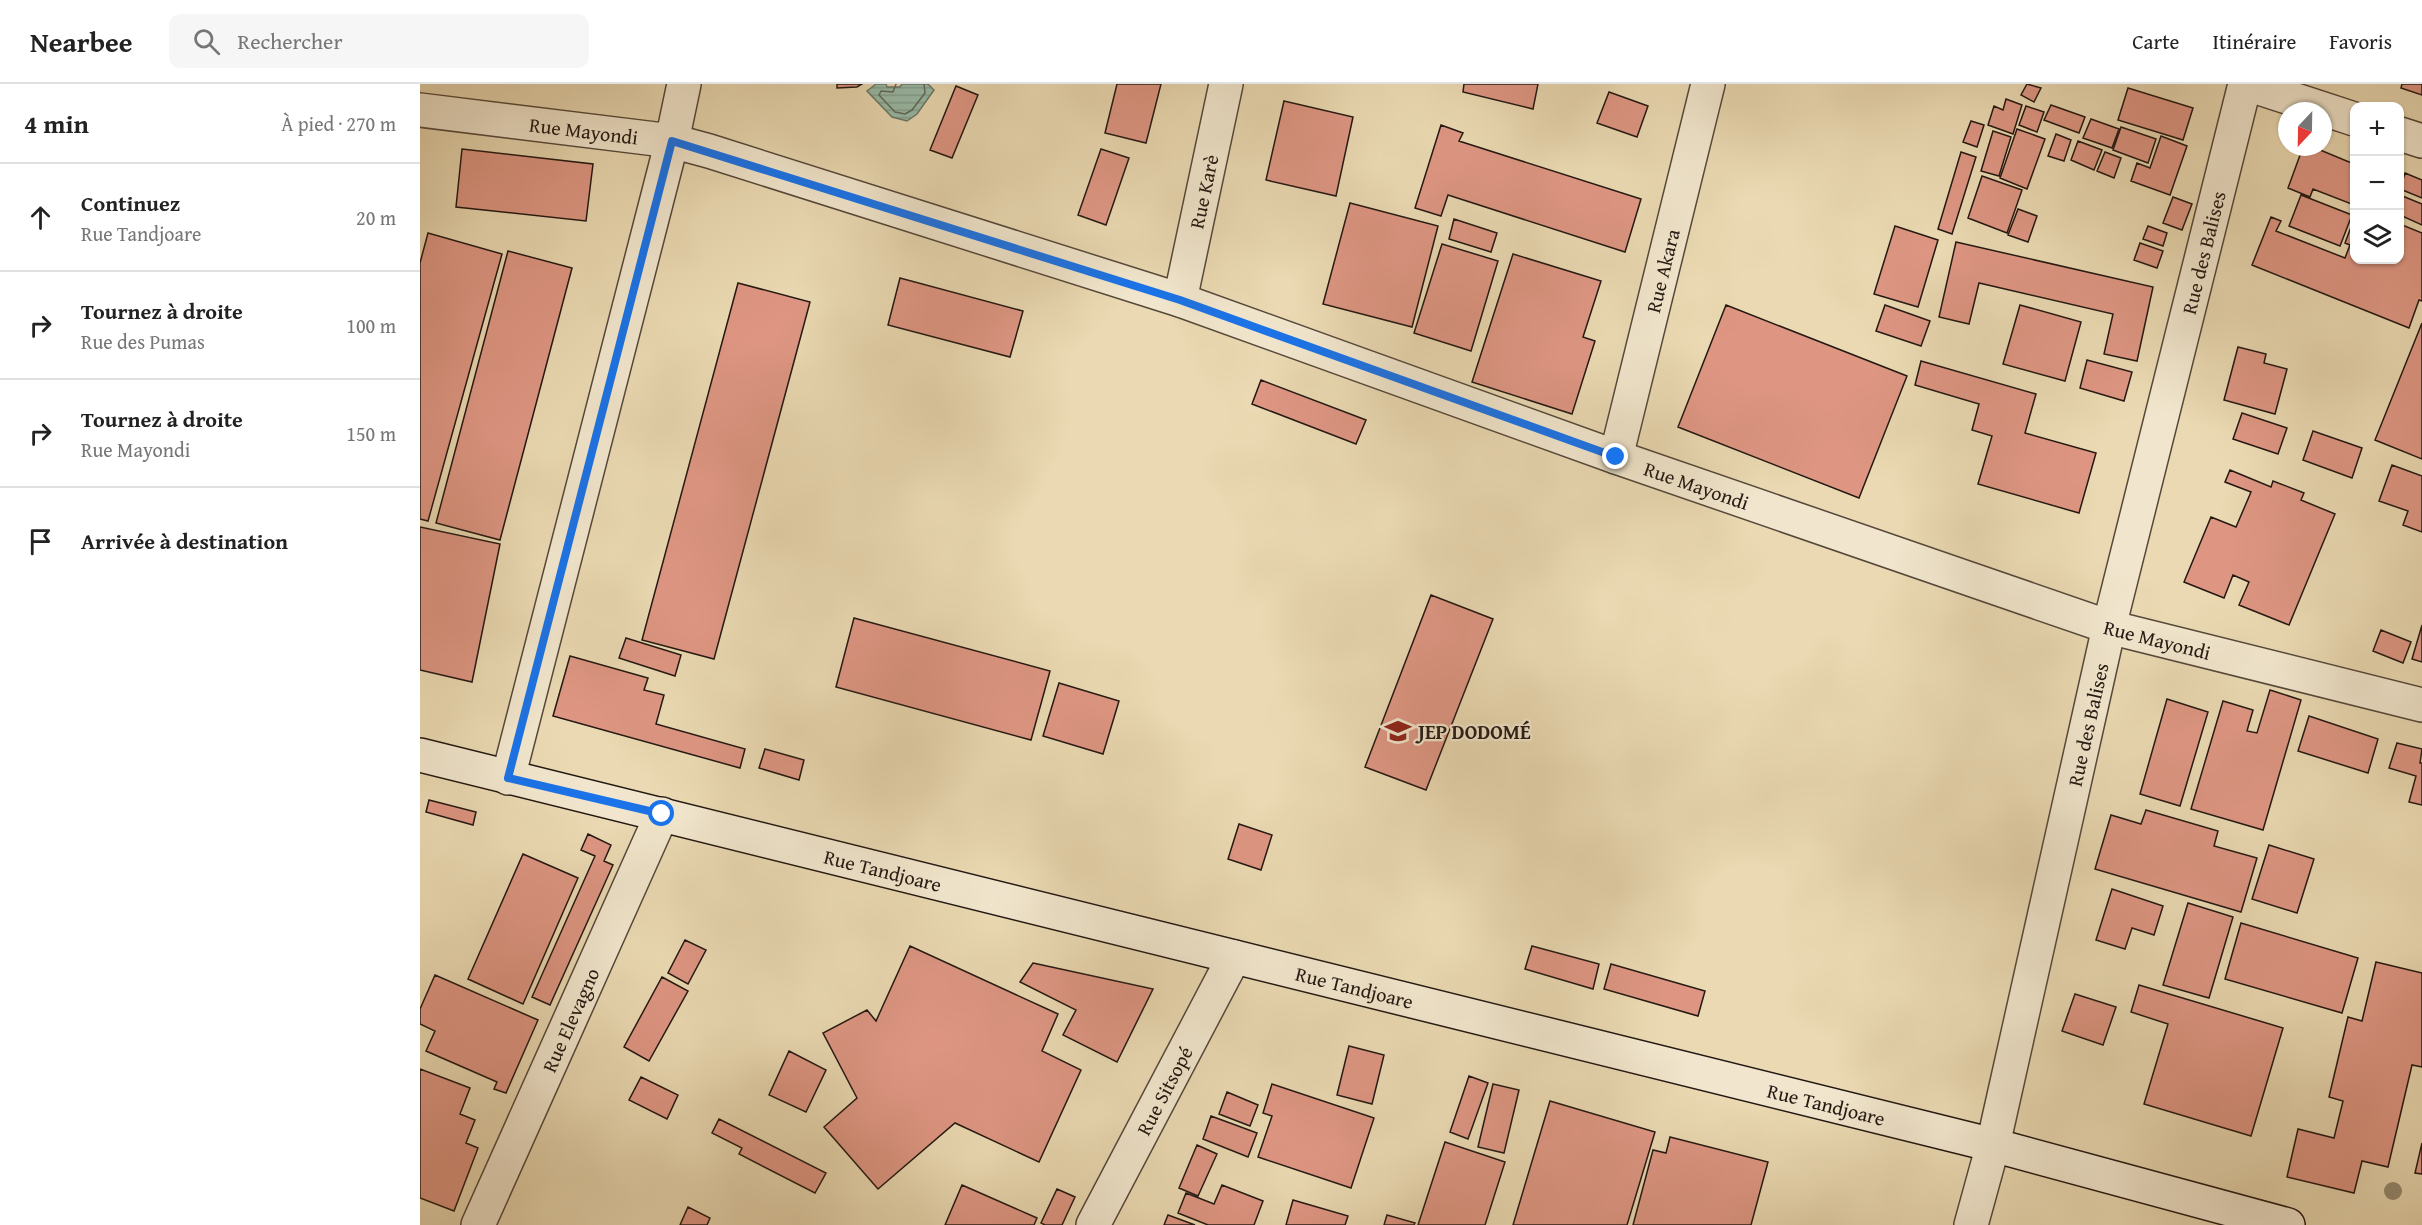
<!DOCTYPE html>
<html lang="fr">
<head>
<meta charset="utf-8">
<style>
	:root { --surface:#fff; --page:#f6f6f6; --text:#222; --muted:#767676; --line:#e0e0e0 }
	body { margin:0; font-family:"Gentium Book Plus",serif; background:var(--page); color:var(--text) }
	.controls { position:absolute; right:18px; top:18px; display:grid; overflow:hidden; border-radius:12px; box-shadow:0 2px 4px #0004 }
	.controls button { width:54px; height:54px; display:grid; place-items:center; padding:0; border:0; border-bottom:2px solid var(--line); background:var(--surface); color:var(--text); font:30px sans-serif }
	.compass { position:absolute; left:1858px; top:18px; width:54px; height:54px; border-radius:50%; background:var(--surface); box-shadow:0 2px 4px #0004; rotate:202deg }
	.stop { position:absolute; width:18px; height:18px; margin:-14px; border:4px solid #1a73e8; border-radius:50%; background:#fff }
	.stop.end { background:#1a73e8; border-color:#fff; box-shadow:0 2px 6px #0008 }
	.list { margin:0; padding:0; list-style:none }
	h2 { display:flex; justify-content:space-between; align-items:center; height:78px; margin:0; padding:0 24px; font-size:26px }
	h2 small { font-size:20px; font-weight:400; color:var(--muted) }
	.list li { display:grid; grid-template-columns:39px 1fr auto; gap:18px; align-items:center; box-sizing:border-box; height:108px; padding:0 24px; border-top:2px solid var(--line) }
	.list b { display:block; font-size:22px; white-space:nowrap }
	.list p { margin:0; font-size:20px; white-space:nowrap; color:var(--muted) }
	.list em { font-size:20px; font-style:normal; color:var(--muted) }
	.icon { flex:none; width:33px; height:33px; fill:none; stroke:currentColor; stroke-width:2; stroke-linecap:round; stroke-linejoin:round }
	.map { position:relative; flex:none; width:2002px; height:1141px; overflow:hidden }
	header { display:flex; align-items:center; gap:36px; box-sizing:border-box; height:84px; padding:0 30px; background:var(--surface); border-bottom:2px solid var(--line) }
	header strong { font-size:28px }
	nav { display:flex; gap:33px; margin-inline-start:auto; font-size:21px }
	.search { width:420px; height:54px; background:var(--page); display:flex; align-items:center; gap:15px; box-sizing:border-box; padding:0 21px; border-radius:12px; color:var(--muted); font-size:22px }
	main { display:flex }
	aside { flex:1; background:var(--surface) }
	.map>svg:first-child { display:block }
	.water { fill:url(#water-rules); stroke:#6a7a6b; stroke-width:1.5 }
	.lines { fill:none; stroke-linecap:round; stroke-linejoin:round }
	.shore { stroke:#5e6a5c; stroke-width:1.5 }
	.building { fill:#de9683; stroke:#231812; stroke-width:1.5 }
	.street-casing { stroke:#55483a; stroke-width:36 }
	.secondary-casing { stroke:#231812; stroke-width:36 }
	.street { stroke:#f1e6cd; stroke-width:33 }
	.secondary { stroke:#f1e6cd; stroke-width:33 }
	.tree { fill:#948a6f }
	.route { stroke:#1a73e8; stroke-width:8 }
	.labels { text-anchor:middle; dominant-baseline:central; stroke-width:4.5; stroke-linejoin:round; paint-order:stroke }
	.street-label { font-size:20px; fill:#231812; stroke:#f1e6cd }
	.poi-label { font-size:20px; font-weight:bold; fill:#231812; stroke:#f1e6cd; text-anchor:start }
</style>
</head>
<body>
<header>
<strong>Nearbee</strong>
<div class="search"><svg class="icon" aria-label="search" viewBox="0 0 24 24"><circle cx="10" cy="10" r="6"/><path d="M15 15l6 6"/></svg>Rechercher</div>
<nav><a>Carte</a><a>Itinéraire</a><a>Favoris</a></nav>
</header>
<main>
<aside>
<h2>4 min<small>À pied · 270 m</small></h2>
<ul class="list">
<li><svg class="icon" aria-label="ahead" viewBox="0 0 24 24"><path d="M12 20V5M6 11l6-6 6 6"/></svg><div><b>Continuez</b><p>Rue Tandjoare</p></div><em>20 m</em></li>
<li><svg class="icon" aria-label="right" viewBox="0 0 24 24"><path d="M7 20v-9h11M14 6l5 5-5 5"/></svg><div><b>Tournez à droite</b><p>Rue des Pumas</p></div><em>100 m</em></li>
<li><svg class="icon" aria-label="right" viewBox="0 0 24 24"><path d="M7 20v-9h11M14 6l5 5-5 5"/></svg><div><b>Tournez à droite</b><p>Rue Mayondi</p></div><em>150 m</em></li>
<li><svg class="icon" aria-label="arrive" viewBox="0 0 24 24"><path d="M6 21V4h12l-3 4 3 4H6"/></svg><div><b>Arrivée à destination</b></div></li>
</ul>
</aside>
<div class="map">
<svg width="2002" height="1141" viewBox="0 0 2002 1141">
	<defs>
		<pattern id="water-rules" width="6" height="5" patternUnits="userSpaceOnUse" patternTransform="scale(1.5)"><rect width="6" height="5" fill="#99bba7"/><path d="M0 2.5h6" fill="none" stroke="#84a08f"/></pattern>
	</defs>
	<rect width="100%" height="100%" fill="#ead9b2"/>
	<filter id="stains"><feTurbulence type="fractalNoise" baseFrequency=".00333" numOctaves="4"/><feColorMatrix values="0 0 0 0 .2 0 0 0 0 .09 0 0 0 0 .02 0 0 0 .5 -.17"/></filter>
	<radialGradient id="worn" r=".72"><stop offset=".6" stop-color="#630" stop-opacity="0"/><stop offset="1" stop-color="#630" stop-opacity=".3"/></radialGradient>
	<path class="water" d="M456 0H466L467 3H480L482 0H508L514 6 497 30 487 37 472 33 447 7Z"/>
	<g class="lines">
		<path class="shore" d="M476 0 473 8 461 7 459 11 475 28 485 30 492 26 505 9 504 0"/>
	</g>
	<path class="building" d="M417 0H442L437 3 417 4Z
		M697 0H741L726 59 685 49Z
		M1044 0H1118L1113 25 1043 8Z
		M1607 0 1621 4 1614 18 1601 11Z
		M1982 0H2002V11L1981 4Z
		M536 2 558 11 532 74 510 66Z
		M1708 4 1773 24 1763 56 1698 36Z
		M1189 8 1228 22 1217 53 1177 39Z
		M1586 15 1602 21 1593 50 1568 41 1574 22 1583 26Z
		M864 17 933 33 916 112 846 96Z
		M1631 21 1665 33 1659 49 1624 36Z
		M1606 22 1624 28 1617 48 1599 41Z
		M1671 35 1699 45 1692 64 1663 54Z
		M1551 37 1564 41 1557 63 1543 58Z
		M1021 41 1043 49 1039 57 1221 115 1205 168 1028 111 1021 132 995 124Z
		M1701 43 1736 55 1728 79 1693 66Z
		M1597 45 1625 55 1607 105 1580 94Z
		M1573 47 1591 53 1579 92 1561 87Z
		M1636 50 1651 56 1644 77 1628 72Z
		M1741 52 1767 62 1750 111 1711 97 1717 79 1730 84Z
		M1658 57 1682 66 1674 86 1651 76Z
		M1883 63H1893L1934 80V121L1893 105 1890 113 1868 104Z
		M42 65 173 80 166 137 36 123Z
		M681 65 709 74 686 141 658 131Z
		M1541 68 1556 73 1532 150 1518 145Z
		M1685 68 1701 74 1694 94 1677 87Z
		M1985 89 2002 96V114L1980 105Z
		M1562 92 1602 106 1587 149 1548 134Z
		M1881 111 1932 131 1920 162 1869 142Z
		M1980 111 2002 120V141L1980 131Z
		M1753 113 1772 120 1762 146 1743 139Z
		M930 119 1018 142 992 243 903 220Z
		M1598 125 1617 132 1608 158 1588 151Z
		M1851 133 1861 137 1856 147 1925 174 1930 161 1925 159 1934 135V176H1980V140L2002 149V217L1999 216 1989 244 1832 181Z
		M1034 135 1077 149 1071 168 1029 155Z
		M1475 142 1518 156 1498 223 1454 210Z
		M1728 142 1747 149 1743 162 1723 155Z
		M8 149 82 170 8 437 0 435V179Z
		M1536 158 1733 203 1717 277 1684 270 1693 230 1559 199 1549 240 1519 233Z
		M1720 159 1743 167 1737 184 1714 176Z
		M1022 160 1078 177 1051 267 994 249Z
		M88 167 152 184 80 456 16 439Z
		M1093 170 1181 197 1163 253 1175 257 1152 330 1052 298Z
		M480 194 603 227 590 273 468 241Z
		M318 199 390 218 294 575 222 556Z
		M1306 221 1487 292 1439 414 1258 343Z
		M1465 221 1510 237 1501 262 1456 247Z
		M1600 221 1661 238 1645 297 1583 280Z
		M2002 239V375L1955 356Z
		M1818 263 1846 270 1844 279 1867 285 1855 330 1804 316Z
		M1667 276 1712 288 1704 317 1660 304Z
		M1501 277 1616 310 1605 349 1676 369 1659 429 1558 400 1572 352 1552 346 1559 320 1495 301Z
		M841 296 946 336 936 360 832 320Z
		M1822 329 1867 344 1858 370 1813 355Z
		M1893 347 1942 364 1932 394 1883 376Z
		M1972 381 2002 392V448L1983 441 1988 427 1959 417Z
		M1810 386 1851 403 1853 397 1884 409 1881 416 1915 430 1869 541 1819 521 1829 498 1813 491 1804 514 1764 498 1791 433 1816 443 1831 408 1805 398Z
		M0 443 80 460 52 598 0 586Z
		M1011 511 1073 535 1006 706 945 683Z
		M434 534 630 587 611 656 416 603Z
		M2002 541V578L1992 575Z
		M1961 546 1991 558 1983 579 1953 567Z
		M206 554 261 571 255 592 199 574Z
		M150 572 228 594 224 606 244 611 236 640 325 665 320 684 133 632Z
		M639 599 699 617 683 670 623 652Z
		M1850 606 1881 616 1843 746 1771 725 1803 617 1833 626 1827 647 1837 649Z
		M1747 615 1788 628 1760 722 1720 710Z
		M1889 632 1958 655 1948 689 1878 667Z
		M1977 659 2002 665 2000 679H2002V721L1989 718 1996 692 1969 684Z
		M345 665 384 676 379 696 339 684Z
		M9 716 56 728 53 741 6 728Z
		M1726 726 1798 747 1794 762 1837 774 1821 828 1675 785 1691 731 1721 740Z
		M819 740 852 751 841 786 808 775Z
		M168 750 191 761 184 777 193 781 130 921 112 913 175 772 161 766Z
		M1849 761 1894 775 1877 829 1832 815Z
		M103 770 158 794 103 920 48 895Z
		M1692 805 1743 822 1734 851 1712 844 1705 865 1676 856Z
		M1768 819 1813 833 1789 914 1743 901Z
		M1821 839 1938 874 1922 929 1805 895Z
		M265 856 286 866 268 900 248 889Z
		M490 862 638 930 622 967 661 986 619 1078 535 1039 458 1105 404 1043 437 1014 403 949 447 926 456 937Z
		M1112 862 1179 880 1173 905 1105 885Z
		M1956 878 2002 889V983L1992 981 1968 1083 1942 1077 1934 1109 1867 1093 1878 1045 1914 1054 1923 1017 1909 1013 1928 933 1942 937Z
		M613 879 733 905 697 978 643 951 656 926 600 898Z
		M1191 880 1285 907 1278 932 1184 905Z
		M15 891 118 936 86 1009 74 1005 77 998 6 967 15 947 0 940V925Z
		M242 893 268 907 229 977 204 963Z
		M1719 901 1863 944 1831 1052 1724 1020 1748 940 1711 928Z
		M1655 910 1696 923 1683 961 1642 947Z
		M929 962 964 971 952 1020 917 1011Z
		M369 967 406 986 386 1028 349 1011Z
		M0 985 50 1004 40 1030 55 1036 46 1059 58 1064 34 1127 0 1114Z
		M1049 992 1068 999 1048 1055 1030 1048Z
		M221 993 258 1011 247 1035 209 1016Z
		M852 1000 954 1034 931 1104 838 1073 852 1032 843 1029Z
		M1073 1000 1099 1006 1084 1069 1058 1063Z
		M807 1008 838 1021 830 1042 799 1030Z
		M1130 1017 1235 1048 1207 1141H1093Z
		M791 1032 837 1049 828 1073 783 1055Z
		M299 1035 406 1089 395 1109 319 1070 322 1064 292 1049Z
		M1250 1053 1348 1078 1331 1141H1213L1233 1066 1246 1069Z
		M1025 1058 1085 1078 1065 1141H998Z
		M2002 1059V1090L1995 1089Z
		M777 1061 797 1070 778 1112 759 1104Z
		M542 1101 617 1134 614 1141H525Z
		M802 1101 843 1117 834 1141H788L758 1129 766 1109 794 1120Z
		M637 1105 655 1113 642 1141H625L621 1139Z
		M873 1116 928 1132 925 1141H866Z
		M268 1123 290 1134 287 1141H260Z
		M748 1131 775 1141H744Z
		M967 1131 995 1139 994 1141H964Z"/>
	<g class="lines">
		<g class="street-casing">
			<g id="street">
				<path d="M1827 0 1934 35"/>
				<path id="s1" d="M0 26 252 57 289 67 760 216 1196 373 1689 543 2002 621"/>
				<path d="M1980 50 2002 57"/>
				<path id="s2" d="M760 216 806 0"/>
				<path id="s3" d="M1196 373 1288 0"/>
				<path d="M88 694 252 57 264 0"/>
				<path id="s4" d="M58 1141 242 730"/>
				<path id="s5" d="M673 1141 814 873"/>
				<path id="s6" d="M1551 1141 1573 1061 1689 543 1825 0"/>
			</g>
		</g>
		<g class="secondary-casing">
			<g id="secondary">
				<path id="s7" d="M0 671 1573 1061 1868 1141"/>
			</g>
		</g>
		<use href="#street" class="street"/>
		<use href="#secondary" class="secondary"/>
	</g>
	<circle class="tree" cx="1973" cy="1107" r="9"/>
	<g class="lines">
		<path class="route" d="M242 730 88 694 252 57 760 216 1196 373"/>
	</g>
	<defs>
		<g id="school-bare" transform="scale(2.07)"><path d="M0-5L7-2L0 1L-7-2ZM-4 1L0 2.5L4 1V4Q0 6-4 4Z" fill="#8f2418" stroke="#f1e6cd" stroke-width="2.5" paint-order="stroke"/></g>
	</defs>
	<g fill-rule="evenodd">
		<use href="#school-bare" x="978" y="647"/>
	</g>
	<g class="labels">
		<g class="street-label">
			<text stroke="none"><textPath href="#s1" startOffset="165">Rue Mayondi</textPath></text>
			<text stroke="none"><textPath href="#s2" startOffset="111">Rue Karè</textPath></text>
			<text stroke="none"><textPath href="#s6" startOffset="1000">Rue des Balises</textPath></text>
			<text stroke="none"><textPath href="#s3" startOffset="192">Rue Akara</textPath></text>
			<text stroke="none"><textPath href="#s1" startOffset="1335">Rue Mayondi</textPath></text>
			<text stroke="none"><textPath href="#s1" startOffset="1821">Rue Mayondi</textPath></text>
			<text stroke="none"><textPath href="#s6" startOffset="514">Rue des Balises</textPath></text>
			<text stroke="none"><textPath href="#s7" startOffset="477">Rue Tandjoare</textPath></text>
			<text stroke="none"><textPath href="#s7" startOffset="963">Rue Tandjoare</textPath></text>
			<text stroke="none"><textPath href="#s4" startOffset="225">Rue Elevagno</textPath></text>
			<text stroke="none"><textPath href="#s5" startOffset="152">Rue Sitsopé</textPath></text>
			<text stroke="none"><textPath href="#s7" startOffset="1449">Rue Tandjoare</textPath></text>
		</g>
		<g class="poi-label">
			<text x="998" y="647">JEP DODOMÉ</text>
		</g>
	</g>
	<rect width="100%" height="100%" filter="url(#stains)"/>
	<rect width="100%" height="100%" fill="url(#worn)"/>
</svg>
<div class="controls">
<button>+</button>
<button>−</button>
<button><svg class="icon" aria-label="layers" viewBox="0 0 24 24"><path d="M12 4l9 5-9 5-9-5zM3 14l9 5 9-5"/></svg></button>
</div>
<svg class="compass" viewBox="-18 -18 36 36"><path d="M0-13l5 13h-10z" fill="#e53935"/><path d="M0 13l5-13h-10z" fill="#767676"/></svg>
<div class="stop" style="left:242px;top:730px"></div>
<div class="stop end" style="left:1196px;top:373px"></div>
</div>
</main>
</body>
</html>
